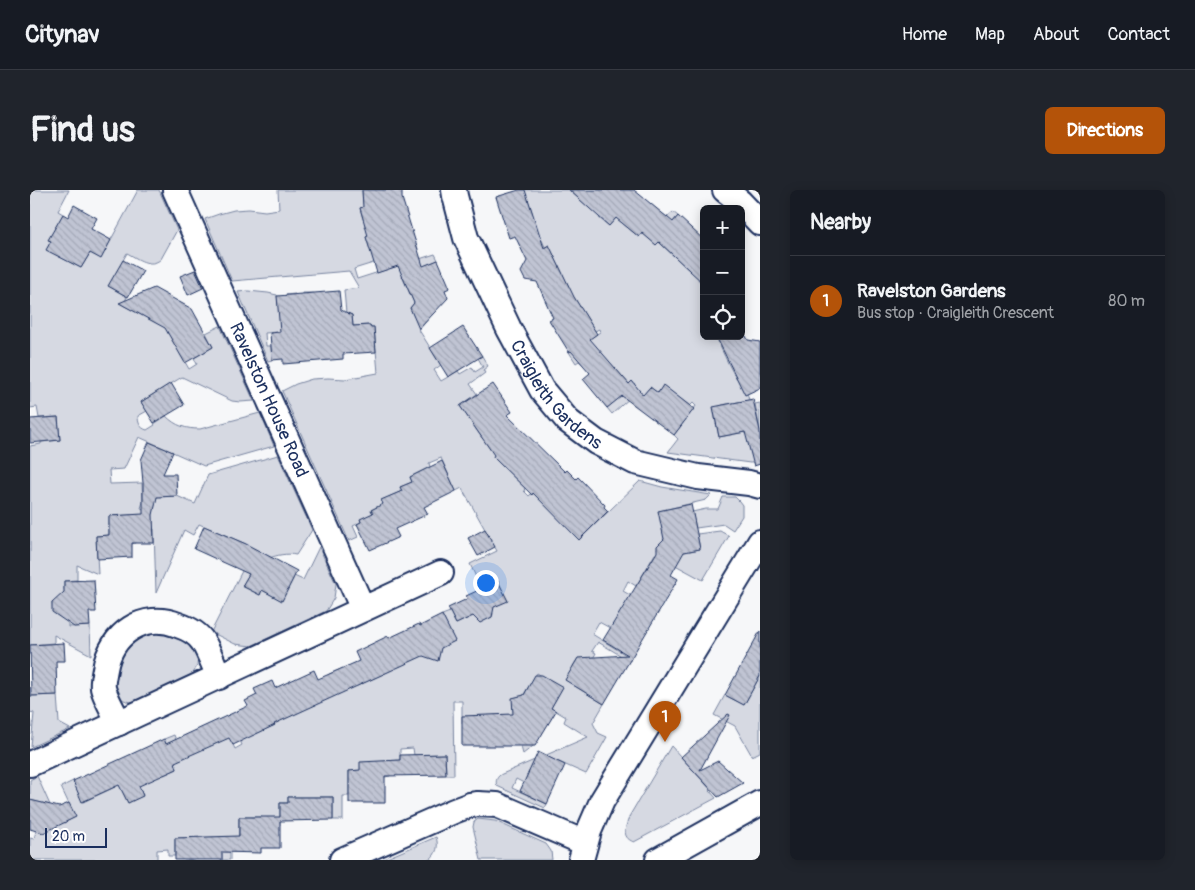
<!DOCTYPE html>
<html lang="en">
<head>
<meta charset="utf-8">
<style>
	:root { --surface:#171b24; --page:#20242c; --text:#f1f3f6; --muted:#9ea1a6; --line:#363941; --accent:#b45309 }
	body { margin:0; font-family:Pangolin,sans-serif; background:var(--page); color:var(--text) }
	.controls { position:absolute; right:15px; top:15px; display:grid; overflow:hidden; border-radius:8px; box-shadow:0 2px 12px #0003 }
	.controls button { width:45px; height:45px; display:grid; place-items:center; padding:0; border:0; border-bottom:1px solid var(--line); background:var(--surface); color:var(--text); font:25px sans-serif }
	.scale { position:absolute; left:15px; bottom:12px; width:62px; box-sizing:border-box; padding-left:5px; border:2px solid #1b2f5e; border-top:0; font-size:14px; line-height:18px; white-space:nowrap; color:#1b2f5e; -webkit-text-stroke:4px #fff; paint-order:stroke }
	.you { position:absolute; left:455px; top:392px; width:18px; height:18px; margin:-12px; border:4px solid #fff; border-radius:50%; background:#1a73e8; box-shadow:0 0 0 8px #1a73e833 }
	.badge { display:grid; place-items:center; width:32px; height:32px; border-radius:50%; background:var(--accent); color:#fff; font-size:16px; font-weight:700 }
	.pin { position:absolute; translate:-50% -41px; filter:drop-shadow(0 1px 2px #0008) }
	.pin::after { content:''; position:absolute; top:26px; width:18px; height:15px; background:inherit; clip-path:polygon(0 0,100% 0,50% 100%) }
	.list { margin:0; padding:0; list-style:none }
	h2 { display:flex; justify-content:space-between; align-items:center; height:65px; margin:0; padding:0 20px; font-size:21px }
	h2 small { font-size:16px; font-weight:400; color:var(--muted) }
	.list li { display:grid; grid-template-columns:32px 1fr auto; gap:15px; align-items:center; box-sizing:border-box; height:90px; padding:0 20px; border-top:1px solid var(--line) }
	.list b { display:block; font-size:19px; white-space:nowrap }
	.list p { margin:0; font-size:16px; white-space:nowrap; color:var(--muted) }
	.list em { font-size:16px; font-style:normal; color:var(--muted) }
	.icon { flex:none; width:28px; height:28px; fill:none; stroke:currentColor; stroke-width:2; stroke-linecap:round; stroke-linejoin:round }
	.map { position:relative; flex:none; width:730px; height:670px; overflow:hidden; border-radius:8px }
	header { display:flex; align-items:center; gap:30px; box-sizing:border-box; height:70px; padding:0 25px; background:var(--surface); border-bottom:1px solid var(--line) }
	header strong { font-size:24px }
	nav { display:flex; gap:28px; margin-inline-start:auto; font-size:18px }
	.intro { display:flex; align-items:center; justify-content:space-between; box-sizing:border-box; height:120px; padding:0 30px }
	h1 { margin:0; font-size:35px }
	.button { padding:12px 22px; border-radius:8px; background:var(--accent); color:#fff; font-size:18px; font-weight:700 }
	main { display:flex; gap:30px; padding:0 30px }
	aside { flex:1; background:var(--surface); border-radius:8px; box-shadow:0 2px 12px #0003 }
	.map>svg:first-child { display:block }
	.green { fill:#d6d9e2; stroke:#7884a0 }
	.building { fill:url(#building-back-hatch); stroke:#1b2f5e }
	.lines { fill:none; stroke-linecap:round; stroke-linejoin:round }
	.minor-casing { stroke:#1b2f5e; stroke-width:28 }
	.minor { stroke:#fff; stroke-width:24 }
	.labels { text-anchor:middle; dominant-baseline:central; stroke-width:4; stroke-linejoin:round; paint-order:stroke }
	.street-label { font-size:18px; fill:#1b2f5e; stroke:#fff }
</style>
</head>
<body>
<header>
<strong>Citynav</strong>
<nav><a>Home</a><a>Map</a><a>About</a><a>Contact</a></nav>
</header>
<div class="intro"><h1>Find us</h1><a class="button">Directions</a></div>
<main>
<div class="map">
<svg width="730" height="670" viewBox="0 0 730 670">
	<defs>
		<pattern id="building-back-hatch" width="6" height="6" patternUnits="userSpaceOnUse" patternTransform="scale(1.25)"><rect width="6" height="6" fill="#c0c4d3"/><path d="M-1 5l2 2M0 0l6 6M5-1l2 2" fill="none" stroke="#a4a9b8"/></pattern>
	</defs>
	<rect width="100%" height="100%" fill="#f6f7f9"/>
	<filter id="ink" filterUnits="userSpaceOnUse"><feTurbulence type="fractalNoise" baseFrequency=".02" numOctaves="2"/><feDisplacementMap in="SourceGraphic" scale="10" xChannelSelector="R" yChannelSelector="G"/><feConvolveMatrix kernelMatrix="1 2 1 2 8 2 1 2 1" color-interpolation-filters="sRGB"/></filter>
	<g filter="url(#ink)">
		<path class="green" d="M0 0H39L28 21 33 24 19 50 21 51 17 60 51 78 60 63 71 68 108 0H129L147 40 131 69C120 79 107 68 97 63L79 96 97 107 93 115 119 129 129 110 138 142 159 179 167 174 164 168 183 157 176 143 190 136 224 211 210 212 202 211 152 187 111 212 117 221 108 226C108 233 110 238 117 240L125 235 124 234 136 226C146 236 156 239 170 239L230 223 244 256 174 276 109 247 94 279 79 280 80 294 112 293 113 312 111 318 123 323 125 315V307L147 306 165 314 178 285 248 265 282 340 266 365C247 361 229 373 212 380L219 384 212 396 230 405 232 400 252 410 263 389V388L264 386 273 390 289 357 306 394 304 408 296 421 221 456 205 454 181 442 212 381 216 354 169 334 163 345 154 340 126 403 124 339H105V353L102 354 101 325 79 326V345L66 346 68 384 47 375V390L34 391V399L37 409 22 413 23 422 27 425 38 424V437L60 436 61 465 24 445V453L0 455 1 465H0V256L11 254V252L30 250 28 227 9 228 7 217 0 218Z
			M248 0H332L333 14H348L330 18 333 29 343 45 336 47 341 63 385 50 388 59 324 79 327 89 405 64 408 70 372 86 384 113 380 118 384 127 390 128 405 121 389 140 411 175 404 180 411 191 428 181 430 184 442 177 445 182 453 177 448 168 452 166 458 176 453 180 455 183 440 194 447 204 430 216 452 248 474 255 463 267 495 298 494 301 499 306 509 297 513 280 523 270 535 282 549 350 610 291 632 297 681 305 676 310 629 321 635 352 629 354 627 359 634 366 670 359 667 344 690 341 699 346 673 390 625 364 606 396 598 391 593 401 629 422 627 425 614 417 580 438 569 432 562 444 601 468 600 471 568 452 562 461 566 463 561 472 548 468 543 476 545 482 543 495 574 514 563 533 568 543 577 547 556 584 520 568 499 581 494 593 486 589 482 598 517 614 515 618 467 596C465 591 467 586 472 584L558 547 534 532 536 527 521 518 532 498 507 483 491 509 488 507 484 508 492 545 507 553 493 564 484 532 432 533V511H423L424 585H416L415 564 384 565 383 558 370 559V570L359 571 360 586 355 587V580L319 581V606H313V630H303V607H258V613H250V635H233L232 627H209L208 662H200V670H192L191 647 145 648V666H138V659L127 660V670H0V648L4 649 6 641 20 615 0 610V590L7 586 20 615 34 633 45 627 31 597 43 591 53 612 85 597V585L98 613 113 605 101 577 130 576 134 585 147 579 134 549 144 545 146 550 191 529 205 559 212 555 207 544 223 545 245 535 242 528 275 519 299 484 318 476 327 496 424 451 412 425 420 422 426 434 445 425 447 430 450 432 462 427 463 424 461 418 477 410 468 391 451 398 440 374 467 361 432 298 426 301 411 268 399 273 400 277 380 287 382 292 370 297 372 301 352 310 353 314 341 320 343 323 331 332 323 336 328 347 319 351 252 201 266 194 282 189 298 188 315 189 348 183 344 137H341L340 135 323 136 322 125 316 123 314 100 329 98 319 81 202 91 175 29 189 24 204 20 219 19 235 21 249 19Z
			M492 0H539L554 13 573 23 569 28 579 36 586 28 609 47 630 22 637 27 643 22 648 26 624 53 626 55 629 52 661 82 674 68V84L668 89 673 96 670 98 674 104V146H686C690 157 699 176 705 186 712 196 716 196 719 210L692 215 684 223 689 247 715 242V244L730 241 725 214 730 213V272L720 273 638 262 648 249 644 245 666 216 663 213 660 216 633 196 628 203 620 197 608 212 601 207 582 224 577 218 605 194 602 191 599 194 577 169 568 164 553 175 549 171 546 173 539 162 570 142 569 139 565 141 540 101 539 97 519 55 515 57 511 48 497 55 505 32 499 12Z
			M218 101 238 103 247 105 249 121H256L255 105 265 104 267 120 274 119 273 103H284L286 139 235 143 236 156H241L242 170 238 171 208 102Z
			M693 307H705L709 311 712 315V326L703 340 694 334 666 338 662 322 676 319H688Z
			M139 441C156 452 179 464 161 486L105 512C80 512 78 488 86 468 89 461 104 448 109 442Z
			M730 486V562L722 566 705 536 684 525 695 505 714 515Z
			M0 497 1 506 27 505 29 533 40 539 1 557 4 523 0 522Z
			M641 556 681 600 680 601 686 608 604 652C590 647 596 636 600 625Z
			M448 629 465 631 516 654 521 661 522 670H451L443 637 444 632Z
			M406 647C409 656 407 664 399 670H352Z"/>
		<path class="building" d="M332 0H372V8L393 76 408 70 420 98 415 100 418 108 389 139 380 118 384 113 368 76 347 83 336 47 338 46 330 18 333 17Z
			M489 0H495L514 58 519 55 544 107 567 144 560 149 599 194 602 191 613 205 620 197 628 203 633 195 664 219 644 245 592 206 577 218 553 189 560 183 541 161 539 162 519 130 523 128 507 92 495 90 491 82 497 71 485 46 479 48 466 7Z
			M539 0H604L643 32 648 26 674 50V94L629 52 626 55 612 43 609 47 586 28 579 36Z
			M44 15 67 28 61 39 81 50 71 69 60 63 51 78 16 60 21 51 18 50 33 24 38 27Z
			M93 70 113 81 98 107 78 96Z
			M165 80 173 98 158 105 150 86Z
			M124 98 162 119 183 157 155 173 135 138 89 113Z
			M309 101 311 120 322 125 323 136 340 135 341 137H344L346 162 313 164V169L253 174V169L242 170 240 143 250 142 247 106Z
			M433 137 452 166 418 187 400 158Z
			M686 146H716L718 150 730 152V198L715 205Z
			M141 193 154 215 124 233 111 212Z
			M463 194 482 222 477 225 535 282 537 280 546 289 548 287 575 315 574 317 578 321 549 350 503 303 502 305 463 267 464 265 430 216Z
			M723 209 730 241V274L724 276 715 242 689 247 683 217Z
			M28 227 30 250 0 253V229Z
			M119 252 143 262 133 284H146L147 306 127 307 123 325 124 353H102V367L67 369 66 346 79 345V326L113 324V293L111 270Z
			M412 271 426 301 394 317 398 324 365 339 369 347 340 360 327 334 331 332 330 329 343 323 341 320 353 314 351 310 372 301 370 297 382 292 380 287Z
			M661 314 670 359 654 362 641 385 648 389 574 514 535 490 548 468 598 465 573 450 627 362V356L634 349 628 321Z
			M174 336 216 354 267 381 252 411 232 400 230 405 212 396 219 384 164 359Z
			M455 339 465 357 448 366 438 348Z
			M64 390 66 422H59L60 436 44 437 22 422V413L34 402V391Z
			M468 391 478 411 464 417 462 427 450 433 443 426 426 434 418 418 437 409 436 406Z
			M412 425 425 451 411 458 408 471 393 466 244 534 245 535 203 555 199 548 145 572 147 579 109 596 113 606 98 613 89 595 52 612 43 591 134 549 136 554 218 516 215 511 227 505 224 499 242 491 245 498 284 480 288 489 329 471 325 462 358 446 359 448 389 434 390 436Z
			M730 441V486L714 515 695 505Z
			M34 453 35 471H26L27 505 1 506 0 455Z
			M505 485H512L533 497 521 518 526 521 505 556H432V526L483 524 482 508 494 505Z
			M698 524 700 525 670 580 688 571 713 593 688 607 651 567Z
			M508 562 535 575 517 614 490 601Z
			M415 564 416 585 355 586V613H319V581L330 580V572L370 570V565Z
			M258 607H303V630L250 631V658H231V663L192 662V670H145V648L209 646V627H250V613H258Z
			M0 610 29 617 39 613 46 627 13 643 0 639Z"/>
		<g class="lines">
			<g class="minor-casing">
				<g id="minor">
					<path id="s1" d="M145 0 333 419"/>
					<path id="s2" d="M424 0 425 6 436 48 479 139 512 200 538 231 566 252 605 272 668 287 719 293 730 296"/>
					<path d="M695 0 710 12 730 33"/>
					<path d="M89 533C85 524 75 507 73 498 72 492 74 485 75 479 81 444 113 421 148 435 157 438 168 444 173 452 179 461 184 476 189 487"/>
					<path d="M0 574 411 383"/>
					<path d="M312 670 424 621 440 615 448 614 467 615 555 653"/>
					<path d="M551 670 559 641 572 611 730 352"/>
					<path d="M628 670 730 613"/>
				</g>
			</g>
			<use href="#minor" class="minor"/>
		</g>
	</g>
	<g class="labels">
		<g class="street-label">
			<text stroke="none"><textPath href="#s2" startOffset="232">Craigleith Gardens</textPath></text>
			<text stroke="none"><textPath href="#s1" startOffset="230">Ravelston House Road</textPath></text>
		</g>
	</g>
</svg>
<div class="controls">
<button>+</button>
<button>−</button>
<button><svg class="icon" aria-label="locate" viewBox="0 0 24 24"><circle cx="12" cy="12" r="6"/><path d="M12 2v4M12 18v4M2 12h4M18 12h4"/></svg></button>
</div>
<div class="scale">20 m</div>
<div class="you"></div>
<div class="pin badge" style="left:635px;top:552px">1</div>
</div>
<aside>
<h2>Nearby<small></small></h2>
<ul class="list">
<li><span class="badge">1</span><div><b>Ravelston Gardens</b><p>Bus stop · Craigleith Crescent</p></div><em>80 m</em></li>
</ul>
</aside>
</main>
</body>
</html>
